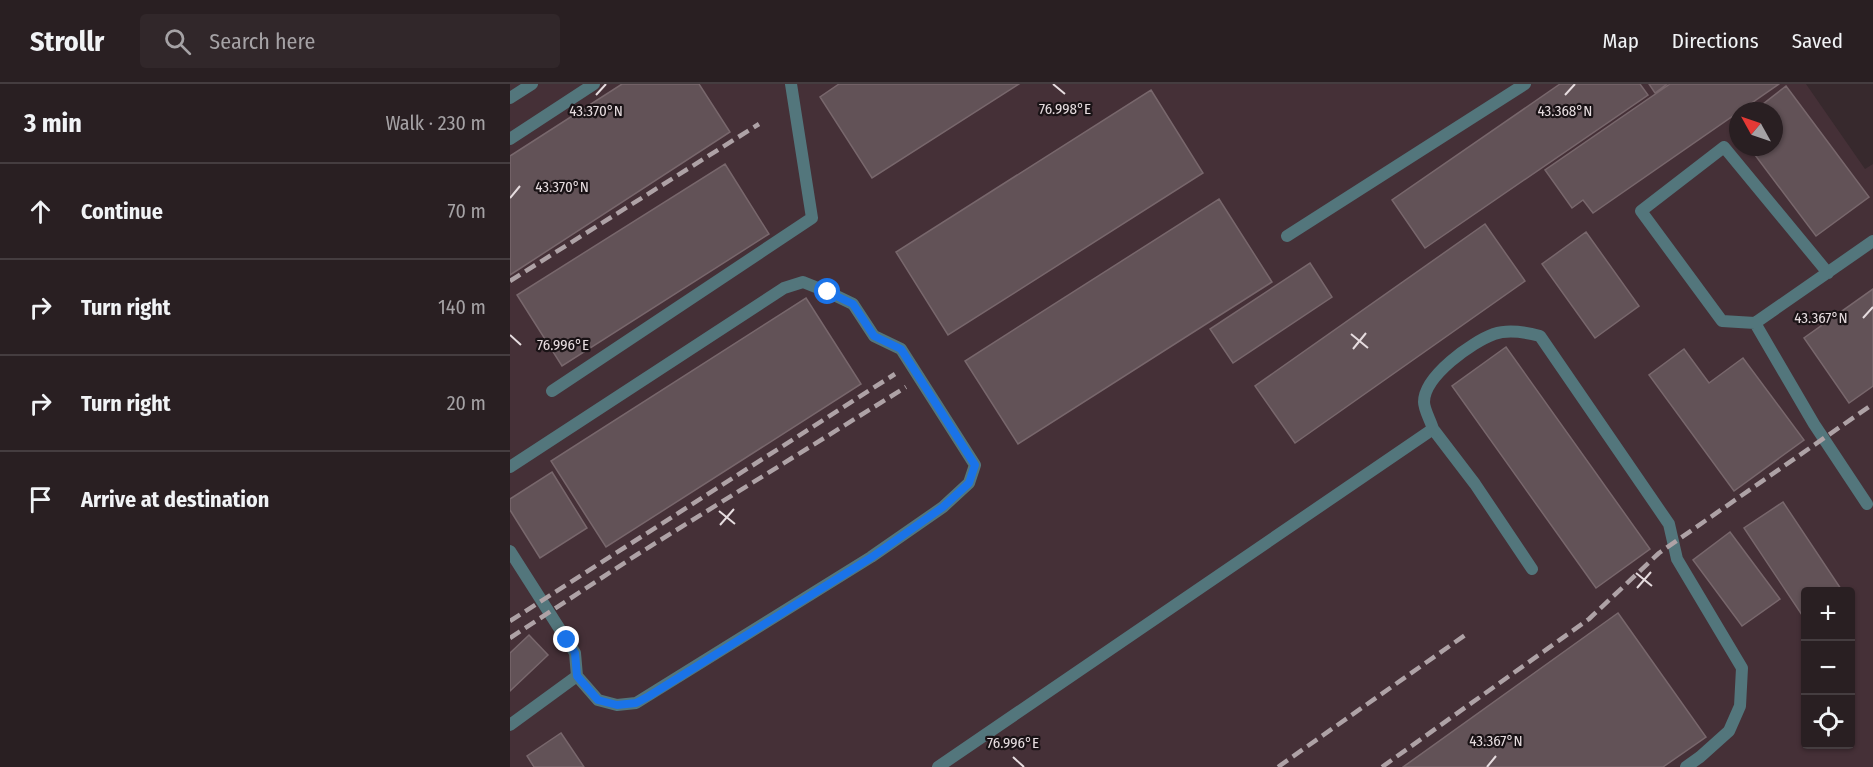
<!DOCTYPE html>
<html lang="en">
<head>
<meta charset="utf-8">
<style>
	:root { --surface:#291f22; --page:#31272a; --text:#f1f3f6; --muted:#a5a2a5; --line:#453d40 }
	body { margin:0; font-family:"Fira Sans Condensed",sans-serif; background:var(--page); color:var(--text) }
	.controls { position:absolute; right:18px; bottom:18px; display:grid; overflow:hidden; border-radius:6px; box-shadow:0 2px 4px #0004 }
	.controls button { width:54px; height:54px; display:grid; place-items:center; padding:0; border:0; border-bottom:2px solid var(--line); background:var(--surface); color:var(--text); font:30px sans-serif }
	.compass { position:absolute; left:1219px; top:18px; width:54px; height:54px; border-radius:50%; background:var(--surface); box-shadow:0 2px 4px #0004; rotate:310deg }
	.stop { position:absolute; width:18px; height:18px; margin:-14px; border:4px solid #1a73e8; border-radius:50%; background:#fff }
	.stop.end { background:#1a73e8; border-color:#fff; box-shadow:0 2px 6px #0008 }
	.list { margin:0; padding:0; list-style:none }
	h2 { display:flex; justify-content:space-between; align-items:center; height:78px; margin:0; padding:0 24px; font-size:26px }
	h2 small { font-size:20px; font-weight:400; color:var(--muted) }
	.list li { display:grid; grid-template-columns:39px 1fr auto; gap:18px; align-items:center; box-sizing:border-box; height:96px; padding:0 24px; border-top:2px solid var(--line) }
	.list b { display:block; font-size:22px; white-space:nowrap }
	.list em { font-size:20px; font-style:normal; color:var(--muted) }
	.icon { flex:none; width:33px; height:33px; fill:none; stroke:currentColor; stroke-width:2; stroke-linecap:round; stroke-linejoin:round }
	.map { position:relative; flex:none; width:1363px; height:683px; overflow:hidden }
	header { display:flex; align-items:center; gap:36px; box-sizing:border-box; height:84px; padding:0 30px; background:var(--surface); border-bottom:2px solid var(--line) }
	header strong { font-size:28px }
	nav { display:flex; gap:33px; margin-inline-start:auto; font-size:21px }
	.search { width:420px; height:54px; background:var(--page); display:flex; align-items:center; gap:15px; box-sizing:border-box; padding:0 21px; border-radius:6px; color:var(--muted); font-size:22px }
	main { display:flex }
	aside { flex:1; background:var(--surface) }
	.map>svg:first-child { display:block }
	.built { fill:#453037; fill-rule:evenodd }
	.building { fill:#625257; stroke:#78676c; stroke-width:1.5 }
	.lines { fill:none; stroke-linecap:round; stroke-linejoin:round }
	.lane { stroke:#53767c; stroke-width:12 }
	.rail { stroke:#aea2a6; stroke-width:4.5; stroke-dasharray:12 6; stroke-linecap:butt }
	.route { stroke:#1a73e8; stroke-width:8 }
	.ticks { fill:none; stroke:#e6dcdf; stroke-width:2 }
	.ticks-label { font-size:15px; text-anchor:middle; fill:#e6dcdf; stroke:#1a1316; stroke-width:4.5; stroke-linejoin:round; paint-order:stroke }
</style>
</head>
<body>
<header>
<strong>Strollr</strong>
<div class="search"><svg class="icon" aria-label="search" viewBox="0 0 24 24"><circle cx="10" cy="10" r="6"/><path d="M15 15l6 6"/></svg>Search here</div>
<nav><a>Map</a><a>Directions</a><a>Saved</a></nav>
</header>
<main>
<aside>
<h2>3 min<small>Walk · 230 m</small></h2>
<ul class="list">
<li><svg class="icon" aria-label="ahead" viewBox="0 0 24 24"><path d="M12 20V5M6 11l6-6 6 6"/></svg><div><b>Continue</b></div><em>70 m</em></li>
<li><svg class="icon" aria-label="right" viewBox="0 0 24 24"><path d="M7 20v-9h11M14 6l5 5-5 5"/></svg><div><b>Turn right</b></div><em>140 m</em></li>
<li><svg class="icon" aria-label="right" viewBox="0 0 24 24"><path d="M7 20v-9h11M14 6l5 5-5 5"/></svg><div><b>Turn right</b></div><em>20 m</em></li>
<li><svg class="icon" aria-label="arrive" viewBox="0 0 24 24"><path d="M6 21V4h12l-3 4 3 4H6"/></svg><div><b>Arrive at destination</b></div></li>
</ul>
</aside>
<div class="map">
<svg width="1363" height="683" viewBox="0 0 1363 683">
	<rect width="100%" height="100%" fill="#37292d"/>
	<path class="built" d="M0 0H1296L1355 85 1363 80V683H0ZM1228 27H1264V63H1228ZM1296 508H1340V660H1296Z"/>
	<path class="building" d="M112 0H189L220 48 0 191V72Z
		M329 0H509L362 94 310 13Z
		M1050 0H1130L1138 11 915 164 882 116Z
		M1139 0H1157L1145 9Z
		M1160 0H1269L1083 129 1073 116 1062 124 1035 86Z
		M1276 2 1359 113 1306 152 1239 63H1264V27H1244Z
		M641 6 693 89 438 251 386 168Z
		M215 80 259 150 52 282 7 211Z
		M709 115 762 198 508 360 455 277Z
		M975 140 1015 197 785 359 745 302Z
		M1076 148 1129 222 1085 254 1032 180Z
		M800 179 822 213 723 279 700 245Z
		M1363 205V302L1339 319 1294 254Z
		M296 214 351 300 96 463 41 377Z
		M996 263 1140 465 1086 504 942 302Z
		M1174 265 1199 299 1233 274 1294 356 1224 407 1139 291Z
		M42 388 77 444 30 474 0 426V415Z
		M1273 418 1333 508H1296V537L1234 444Z
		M1220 448 1270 515 1232 542 1183 476Z
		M1108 529 1196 653 1153 683H893Z
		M19 551 38 571 0 607V569Z
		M51 649 74 683H24L17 672Z"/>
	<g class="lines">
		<path class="lane" d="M0 14 22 0
			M0 55 84 0
			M777 152 1015 0
			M1318 189 1214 63 1131 127 1212 237 1245 239 1363 157
			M1245 239 1304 340 1357 420
			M42 307 302 134 281 0
			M923 345C921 337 914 326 914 318 914 292 962 258 984 250 999 245 1015 248 1030 252L1159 440 1167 475 1232 584 1230 622 1219 647 1190 673 1176 683
			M0 383 274 204 293 198 318 208 343 220 364 252 391 265 465 381 459 399 433 423 361 473 126 619 107 621 88 616 67 592 65 569 0 467
			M0 641 67 592
			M428 683 923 345 965 400 1022 485"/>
		<path class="rail" d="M0 197 249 40
			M0 537 385 290
			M0 554 128 470 396 303
			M768 683 958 549
			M872 683 1079 535 1149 469 1363 320"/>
	</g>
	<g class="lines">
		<path class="route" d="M57 556 65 569 67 592 88 616 107 621 126 619 139 612 362 473 433 423 459 399 465 381 391 265 364 252 343 220 318 208"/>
	</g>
	<path class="ticks" d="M543 0 555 10M86 11 96 0M1055 11 1065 0M0 114 10 102M1353 234 1363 223M841 250 858 264M0 251 11 261M843 265 856 249M209 427 225 440M210 441 224 425M1126 489 1142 502M1127 504 1141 488M503 673 514 683M977 683 986 672"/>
	<g class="ticks-label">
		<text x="555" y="30">76.998°E</text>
		<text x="86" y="32">43.370°N</text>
		<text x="1055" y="32">43.368°N</text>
		<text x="52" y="108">43.370°N</text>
		<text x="1311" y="239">43.367°N</text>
		<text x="53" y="266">76.996°E</text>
		<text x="986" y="662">43.367°N</text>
		<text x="503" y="664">76.996°E</text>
	</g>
</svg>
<div class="controls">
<button>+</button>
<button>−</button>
<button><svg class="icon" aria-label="locate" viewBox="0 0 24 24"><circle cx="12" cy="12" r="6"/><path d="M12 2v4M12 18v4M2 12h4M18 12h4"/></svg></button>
</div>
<svg class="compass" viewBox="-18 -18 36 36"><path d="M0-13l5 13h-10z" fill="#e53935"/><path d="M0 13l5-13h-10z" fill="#a5a2a5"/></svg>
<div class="stop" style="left:318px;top:208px"></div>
<div class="stop end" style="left:57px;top:556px"></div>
</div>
</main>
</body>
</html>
